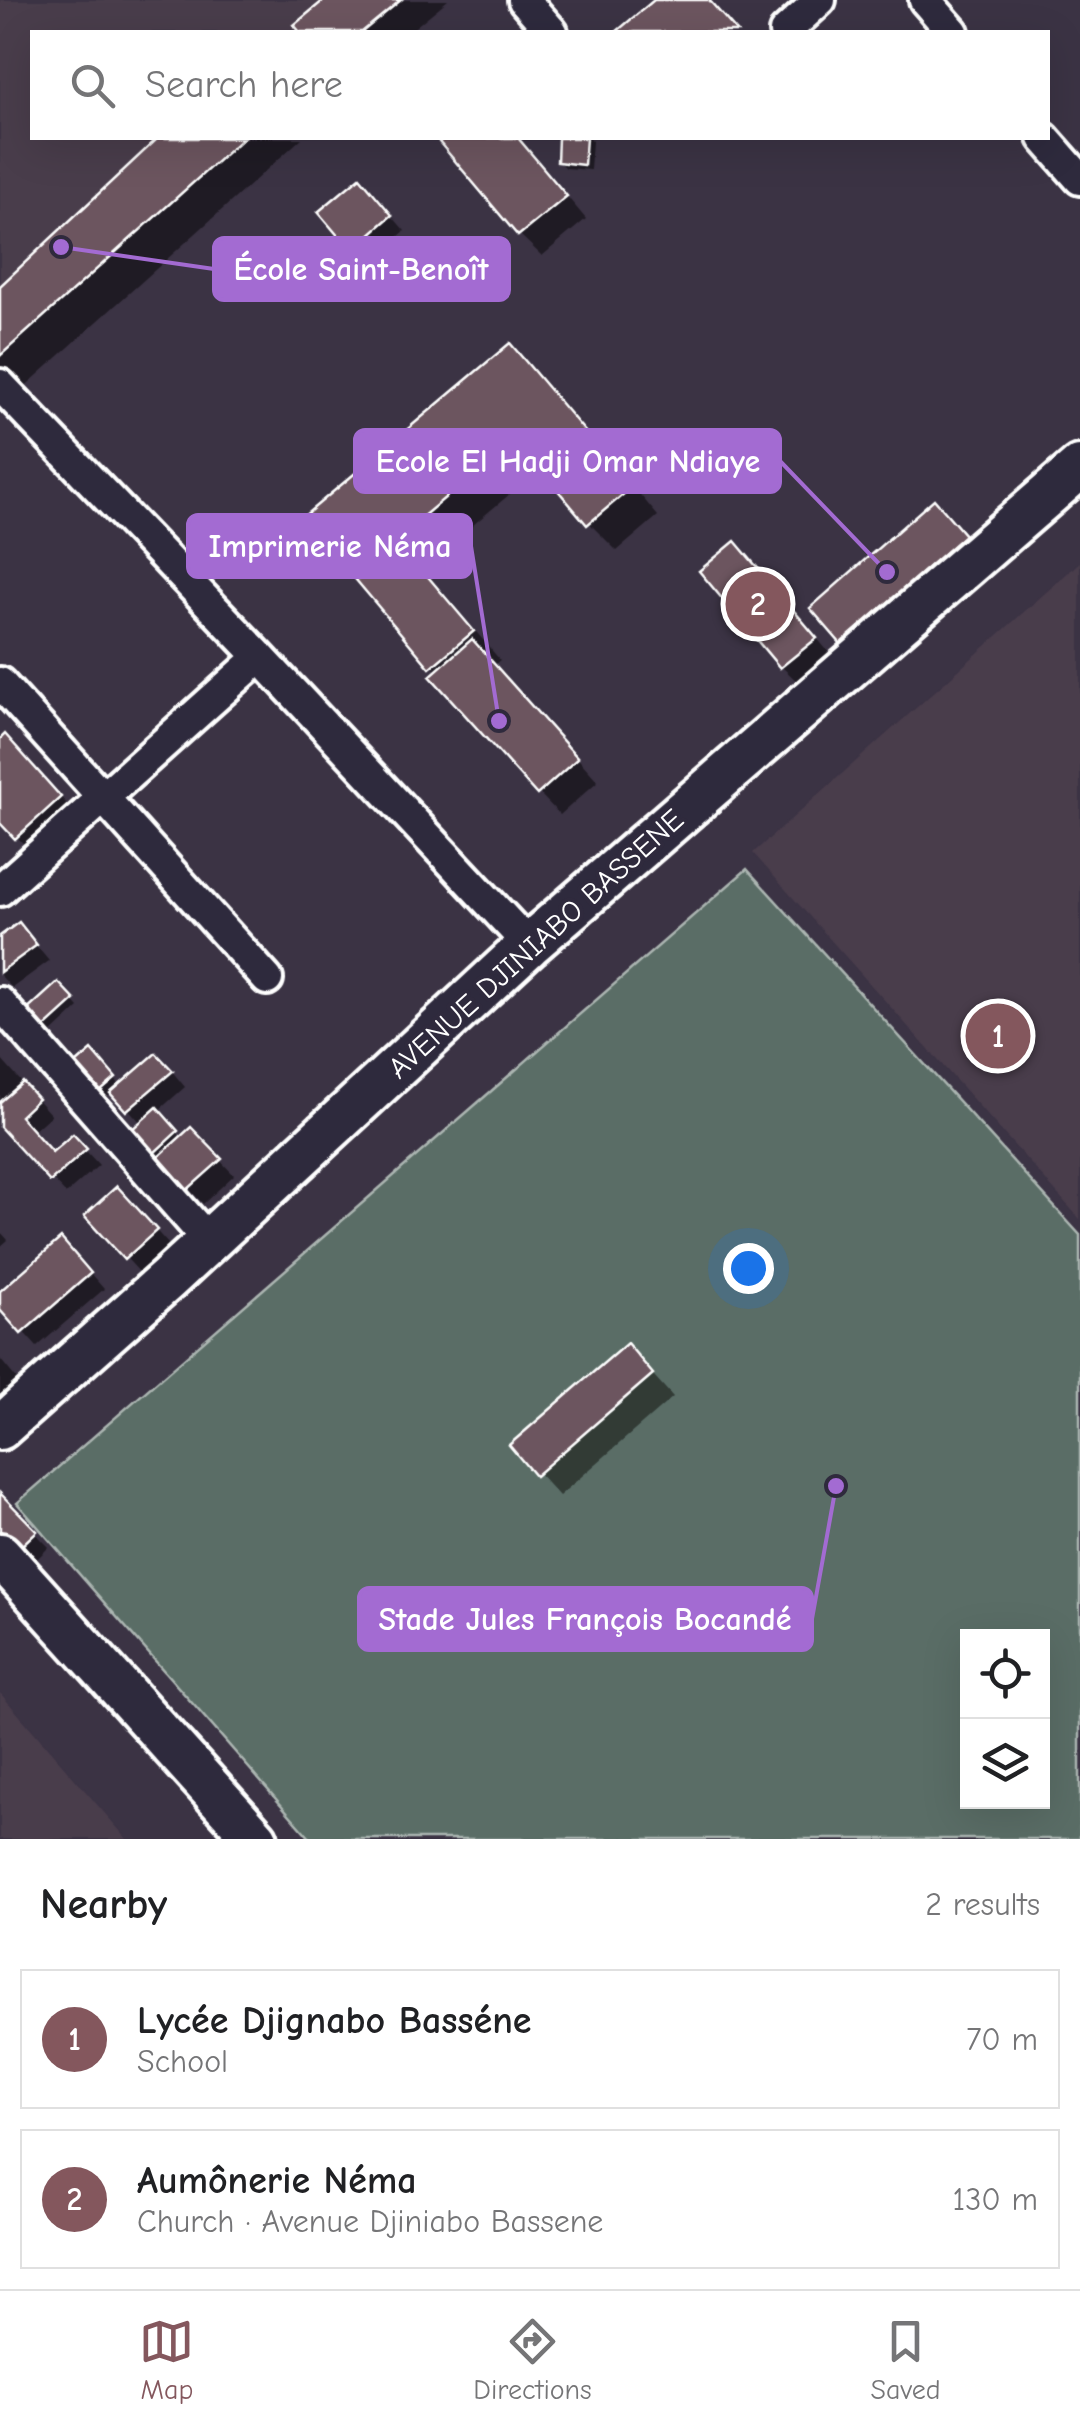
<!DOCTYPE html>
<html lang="en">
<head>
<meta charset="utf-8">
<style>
	:root { --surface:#fff; --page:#f2f2f2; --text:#202124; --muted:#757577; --line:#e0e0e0; --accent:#84575d }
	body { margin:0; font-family:"Comic Neue",sans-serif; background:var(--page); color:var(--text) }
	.controls { position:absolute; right:30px; bottom:30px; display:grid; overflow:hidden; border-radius:0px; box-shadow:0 10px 40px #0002 }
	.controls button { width:90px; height:90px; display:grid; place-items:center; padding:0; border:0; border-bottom:2px solid var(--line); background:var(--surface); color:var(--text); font:50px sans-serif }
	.you { position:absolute; left:748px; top:1268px; width:35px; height:35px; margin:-25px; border:8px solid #fff; border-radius:50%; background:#1a73e8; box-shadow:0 0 0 15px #1a73e833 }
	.badge { display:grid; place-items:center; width:65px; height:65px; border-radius:50%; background:var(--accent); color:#fff; font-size:32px; font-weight:700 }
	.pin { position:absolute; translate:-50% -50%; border:5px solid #fff; box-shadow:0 2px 10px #0006 }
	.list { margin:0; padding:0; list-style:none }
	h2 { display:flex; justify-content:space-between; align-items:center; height:130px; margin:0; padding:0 40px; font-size:42px }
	h2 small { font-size:32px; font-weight:400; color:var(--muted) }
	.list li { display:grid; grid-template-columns:65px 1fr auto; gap:30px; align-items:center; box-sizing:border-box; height:140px; margin:0 20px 20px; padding:0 20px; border:2px solid var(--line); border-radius:0px }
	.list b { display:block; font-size:38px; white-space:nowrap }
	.list p { margin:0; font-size:32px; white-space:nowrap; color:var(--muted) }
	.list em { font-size:32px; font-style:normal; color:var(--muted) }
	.icon { flex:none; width:55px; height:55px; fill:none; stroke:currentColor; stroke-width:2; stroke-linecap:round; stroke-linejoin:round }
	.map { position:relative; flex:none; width:1080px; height:1839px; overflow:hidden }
	.search { position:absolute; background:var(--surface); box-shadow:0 10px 40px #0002; left:30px; right:30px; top:30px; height:110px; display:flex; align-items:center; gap:25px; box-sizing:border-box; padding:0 35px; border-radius:0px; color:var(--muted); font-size:38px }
	.sheet { height:450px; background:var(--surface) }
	nav { display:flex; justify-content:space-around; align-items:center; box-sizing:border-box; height:140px; border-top:2px solid var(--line); background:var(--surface); font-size:28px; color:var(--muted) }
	nav a { display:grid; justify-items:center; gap:5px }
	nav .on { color:var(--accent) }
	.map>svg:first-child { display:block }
	.built { fill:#4a3d4c }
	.green { fill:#5a6d66; stroke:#acb6b2; stroke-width:2.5; fill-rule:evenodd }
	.shadow { fill:#0007 }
	.building { fill:#6c555e; stroke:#fff; stroke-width:2.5 }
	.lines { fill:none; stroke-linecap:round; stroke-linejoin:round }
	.minor-casing { stroke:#fff; stroke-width:38 }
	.secondary-casing { stroke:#fff; stroke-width:50 }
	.minor { stroke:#2f2a3d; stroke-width:30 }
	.secondary { stroke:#2f2a3d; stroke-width:42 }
	.labels { text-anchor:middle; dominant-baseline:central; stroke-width:8; stroke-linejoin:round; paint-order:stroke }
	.street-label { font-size:30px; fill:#fff; stroke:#2f2a3d }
	.leader { fill:none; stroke:#a36bd2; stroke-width:4 }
	.callout-dot { fill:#a36bd2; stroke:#2f2a3d; stroke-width:4 }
	.callout { fill:#a36bd2; stroke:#a36bd2; stroke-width:4 }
	.callout-label { font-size:32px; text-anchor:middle; font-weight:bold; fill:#fff }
</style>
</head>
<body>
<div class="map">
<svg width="1080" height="1839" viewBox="0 0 1080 1839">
	<rect width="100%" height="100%" fill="#3b3344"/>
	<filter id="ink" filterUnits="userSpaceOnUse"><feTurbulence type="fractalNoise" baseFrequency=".01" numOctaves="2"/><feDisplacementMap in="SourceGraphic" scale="20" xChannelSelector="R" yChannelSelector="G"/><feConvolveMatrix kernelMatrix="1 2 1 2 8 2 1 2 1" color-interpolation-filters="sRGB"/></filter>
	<g filter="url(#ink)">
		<path class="built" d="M0 0H401L362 32H32V138H243L0 356Z
			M1080 562V1219L753 853Z
			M0 1693 127 1839H0Z"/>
		<path class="green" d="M747 869 1080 1235V1839H311L17 1503ZM968 1636H1042V1802H968Z"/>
		<path class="shadow" d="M328 0H448L409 32H304L298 25Z
			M658 0H710L737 32H620Z
			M162 138H302L20 391 0 371V289Z
			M448 138H518L586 219 542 256 520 235 442 143Z
			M561 138H589L592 141 590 170 566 168 559 161Z
			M374 195 405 231 367 263 353 249Z
			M510 346 538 374 658 516 617 551 589 523 542 467 422 568 500 660 494 665 598 781 560 815 539 793 307 517Z
			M955 524 985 558 865 664 813 608Z
			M735 544 757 566 836 661 804 688 782 667 702 572Z
			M0 742 27 759 81 820 38 859 0 819Z
			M19 925 49 961 12 988 0 975V939Z
			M58 985 79 1008 50 1035 28 1012Z
			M0 1058 51 1115 32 1132 53 1155 73 1137 99 1165 66 1194 0 1123Z
			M98 1060 121 1086 171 1070 185 1087 158 1111 182 1138 191 1130 234 1175 203 1204 135 1130 142 1124 113 1092 101 1103 95 1096Z
			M132 1204 170 1246 140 1273 88 1216Z
			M0 1231 8 1240 0 1247Z
			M75 1256 104 1289 37 1347 0 1306V1294Z
			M627 1346 673 1397 559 1496 512 1445Z
			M0 1359 29 1394 0 1418Z
			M0 1497 49 1547 33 1563 0 1529Z"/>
		<path class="building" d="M324 0H401L362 32H300L294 25Z
			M654 0H709L737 32H616Z
			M158 138H243L0 356V286Z
			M444 138H518L567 196 518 236 439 142Z
			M558 138H586L584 165 557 162Z
			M360 177 392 215 351 251 318 212Z
			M510 343 632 487 587 525 515 439 396 539 474 631 430 668 303 517Z
			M934 499 965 535 841 644 810 608Z
			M735 541 817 638 780 668 699 571Z
			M472 639 578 758 537 795 430 676Z
			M5 734 61 797 15 839 0 823V739Z
			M19 922 37 945 0 972V936Z
			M58 982 75 1000 42 1030 25 1012Z
			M92 1050 116 1078 93 1098 69 1070Z
			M156 1053 173 1071 126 1111 110 1093Z
			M23 1082 38 1099 20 1116 52 1152 73 1134 87 1149 50 1182 0 1127V1102Z
			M157 1107 178 1131 153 1154 131 1130Z
			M191 1127 222 1159 186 1191 156 1159Z
			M117 1186 157 1230 124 1260 84 1216Z
			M61 1238 91 1273 21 1334 0 1310V1291Z
			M627 1343 653 1374 535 1476 509 1445Z
			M0 1493 37 1531 17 1550 0 1532Z"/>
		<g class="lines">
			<g class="minor-casing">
				<path id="minor" d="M524 0 552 32
					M925 0 953 32
					M785 32 820 0
					M1044 138 1080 179
					M0 385 260 657 529 945
					M0 683 267 979
					M0 890 260 657
					M0 1003 208 1240"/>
			</g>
			<g class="secondary-casing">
				<path id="secondary" d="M0 1428 168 1279 529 945 1080 467
					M0 1555 256 1839"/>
			</g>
			<use href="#minor" class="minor"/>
			<use href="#secondary" class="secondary"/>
		</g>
	</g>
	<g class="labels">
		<g class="street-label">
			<text transform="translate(536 944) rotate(-42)">AVENUE DJINIABO BASSENE</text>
		</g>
	</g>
	<path class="leader" d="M61 247L214 269M887 572L780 461M499 721L471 546M836 1486L812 1619"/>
	<g class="callout-dot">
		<circle cx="61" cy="247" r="10"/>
		<circle cx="887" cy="572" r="10"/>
		<circle cx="499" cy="721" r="10"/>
		<circle cx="836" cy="1486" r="10"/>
	</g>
	<g class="callout">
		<rect x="214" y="238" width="295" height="62" rx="10"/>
		<rect x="355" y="430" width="425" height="62" rx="10"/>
		<rect x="188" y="515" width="283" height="62" rx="10"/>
		<rect x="359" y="1588" width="453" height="62" rx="10"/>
	</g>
	<g class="callout-label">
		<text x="361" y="280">École Saint-Benoît</text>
		<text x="568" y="472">Ecole El Hadji Omar Ndiaye</text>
		<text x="330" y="557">Imprimerie Néma</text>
		<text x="585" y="1630">Stade Jules François Bocandé</text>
	</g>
</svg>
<div class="controls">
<button><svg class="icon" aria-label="locate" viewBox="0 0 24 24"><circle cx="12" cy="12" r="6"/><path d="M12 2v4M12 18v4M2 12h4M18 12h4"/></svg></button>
<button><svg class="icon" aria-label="layers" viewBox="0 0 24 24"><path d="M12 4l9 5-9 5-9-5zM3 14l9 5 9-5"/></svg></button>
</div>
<div class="you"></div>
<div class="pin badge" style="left:998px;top:1036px">1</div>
<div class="pin badge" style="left:758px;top:604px">2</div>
<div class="search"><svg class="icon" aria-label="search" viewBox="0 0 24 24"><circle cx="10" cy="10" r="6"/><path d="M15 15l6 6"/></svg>Search here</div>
</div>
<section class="sheet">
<h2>Nearby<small>2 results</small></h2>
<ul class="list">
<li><span class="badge">1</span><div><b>Lycée Djignabo Basséne</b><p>School</p></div><em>70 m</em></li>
<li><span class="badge">2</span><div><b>Aumônerie Néma</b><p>Church · Avenue Djiniabo Bassene</p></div><em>130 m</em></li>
</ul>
</section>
<nav>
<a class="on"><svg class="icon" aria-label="map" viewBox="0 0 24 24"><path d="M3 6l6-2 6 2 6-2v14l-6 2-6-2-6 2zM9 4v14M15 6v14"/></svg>Map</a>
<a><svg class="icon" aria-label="directions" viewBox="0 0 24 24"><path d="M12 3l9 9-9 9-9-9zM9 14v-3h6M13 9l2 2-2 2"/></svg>Directions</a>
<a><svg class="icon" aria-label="saved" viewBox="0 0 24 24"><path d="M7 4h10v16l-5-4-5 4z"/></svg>Saved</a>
</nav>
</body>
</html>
